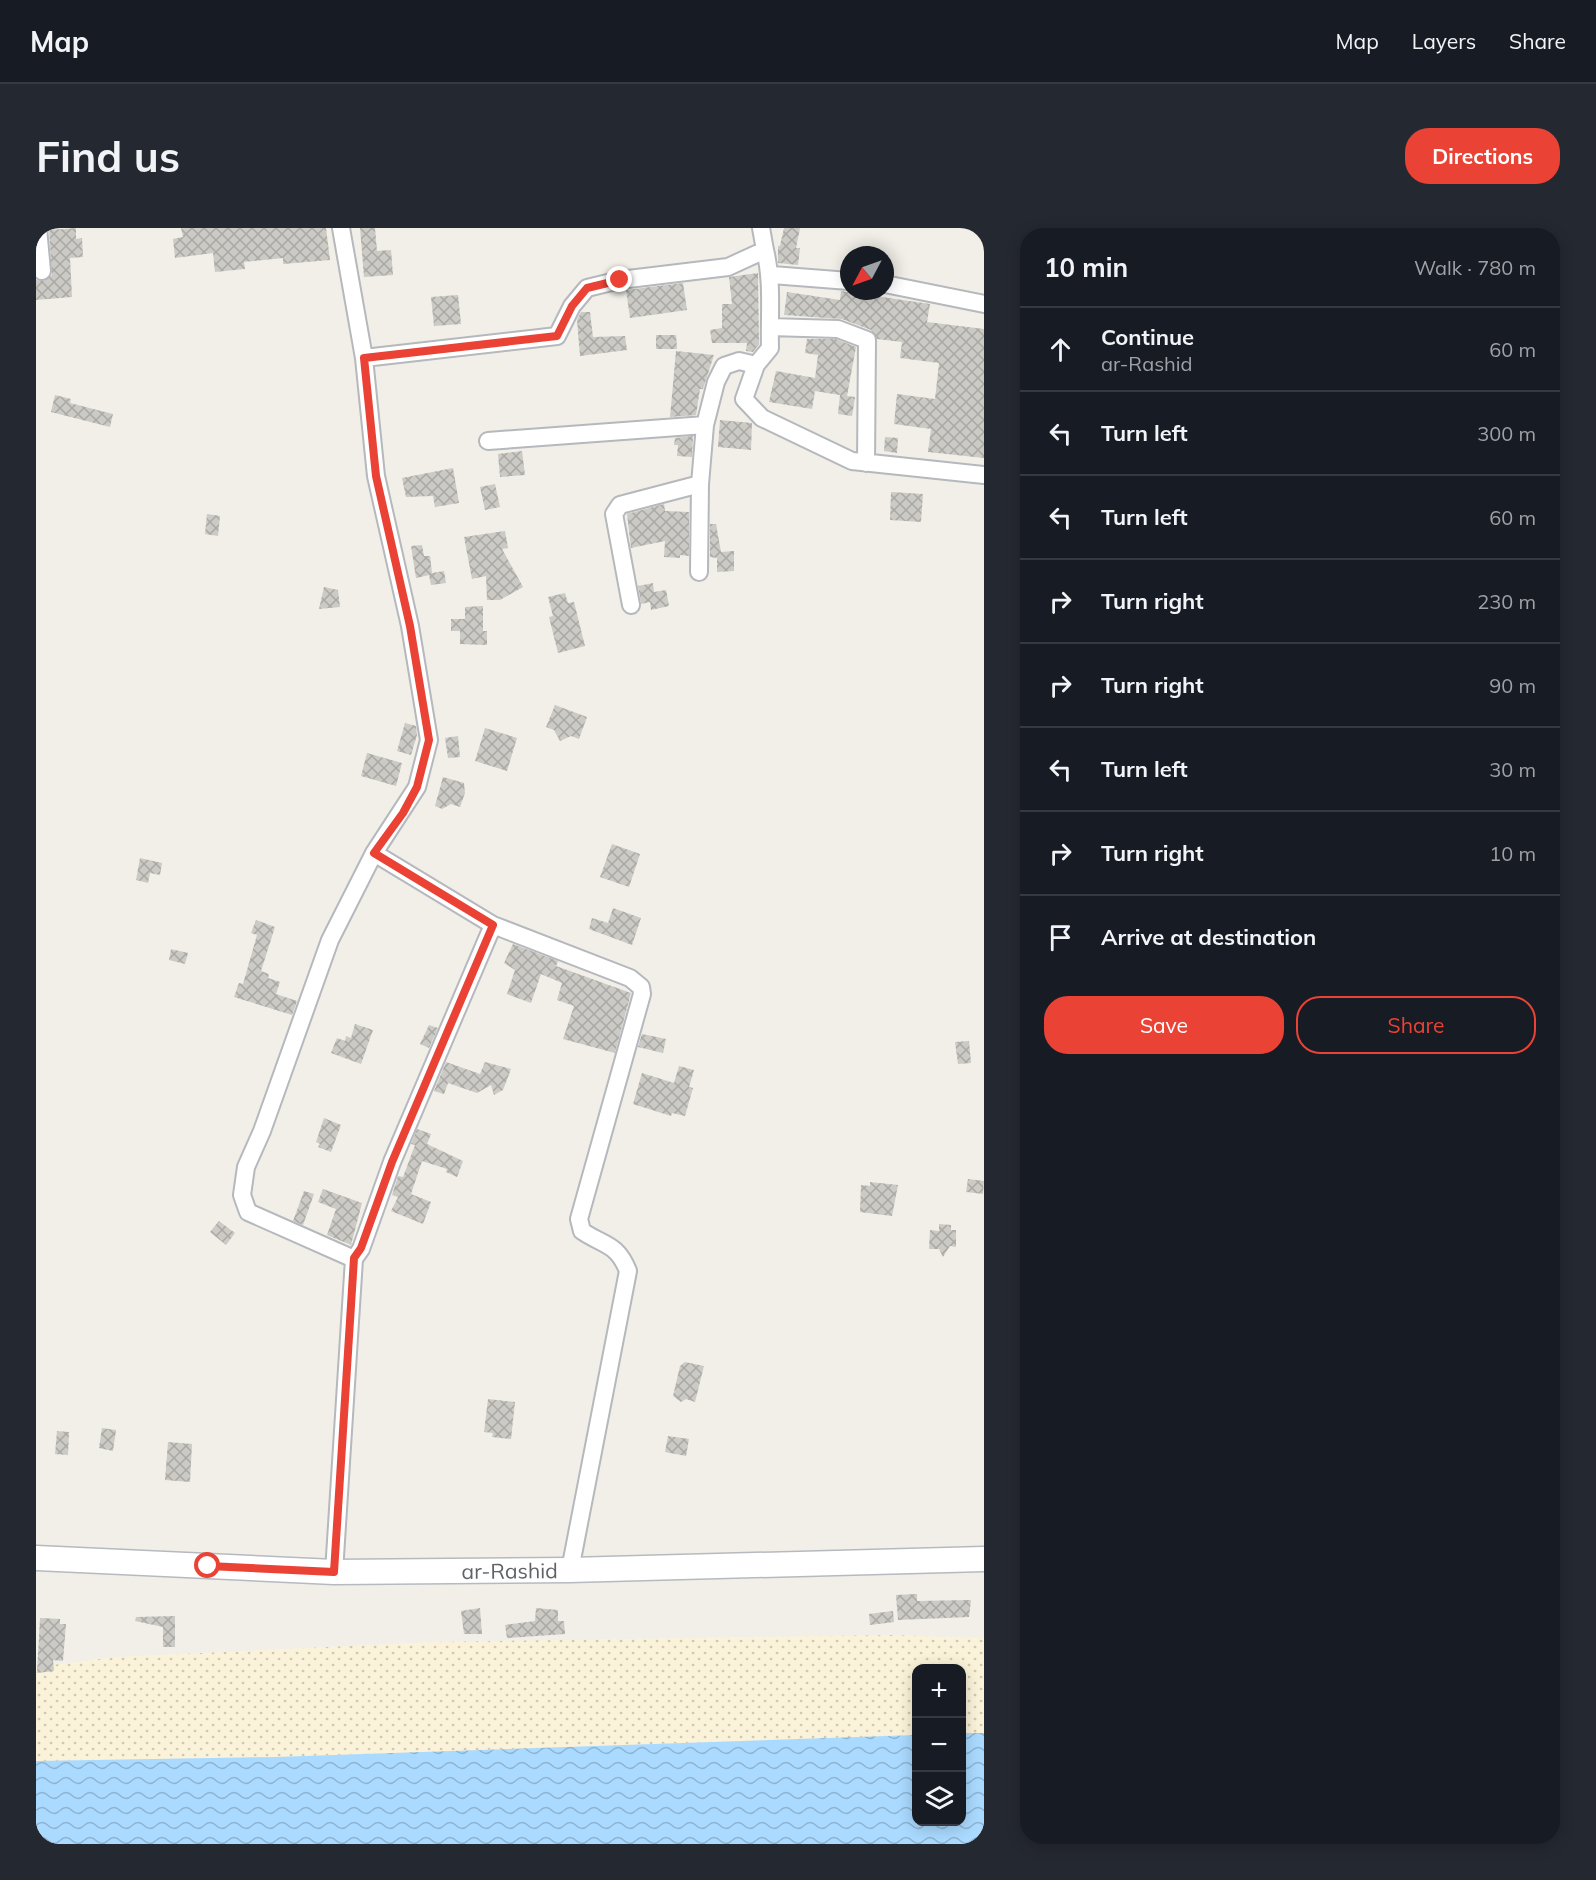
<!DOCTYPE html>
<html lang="en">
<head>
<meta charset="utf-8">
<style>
	:root { --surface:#171b24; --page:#242831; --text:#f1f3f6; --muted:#9ea1a6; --line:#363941; --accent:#ea4335 }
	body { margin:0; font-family:Mulish,sans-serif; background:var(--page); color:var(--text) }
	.controls { position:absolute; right:18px; bottom:18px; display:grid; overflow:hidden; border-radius:12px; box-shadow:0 3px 15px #0003 }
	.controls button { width:54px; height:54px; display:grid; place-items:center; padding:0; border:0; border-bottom:2px solid var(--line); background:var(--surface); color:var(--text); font:30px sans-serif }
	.compass { position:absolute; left:804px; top:18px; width:54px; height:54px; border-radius:50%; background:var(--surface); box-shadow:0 3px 15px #0003; rotate:229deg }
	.stop { position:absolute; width:18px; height:18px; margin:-14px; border:4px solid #ea4335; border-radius:50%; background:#fff }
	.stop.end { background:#ea4335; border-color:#fff; box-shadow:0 2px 6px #0008 }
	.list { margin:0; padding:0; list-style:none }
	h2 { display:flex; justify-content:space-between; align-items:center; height:78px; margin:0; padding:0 24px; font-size:26px }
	h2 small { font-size:20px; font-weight:400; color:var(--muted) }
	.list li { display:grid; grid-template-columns:39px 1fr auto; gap:18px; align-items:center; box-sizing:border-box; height:84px; padding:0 24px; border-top:2px solid var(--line) }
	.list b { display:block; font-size:22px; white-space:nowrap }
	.list p { margin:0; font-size:20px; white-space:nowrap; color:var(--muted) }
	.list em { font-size:20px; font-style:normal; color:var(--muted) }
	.actions { display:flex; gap:12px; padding:18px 24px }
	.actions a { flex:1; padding:14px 0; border:2px solid var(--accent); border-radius:24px; text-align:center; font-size:21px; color:var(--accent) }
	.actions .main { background:var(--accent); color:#fff }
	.icon { flex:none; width:33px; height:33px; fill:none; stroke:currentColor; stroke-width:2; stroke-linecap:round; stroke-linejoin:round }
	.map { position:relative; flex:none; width:948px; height:1616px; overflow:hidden; border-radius:24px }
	header { display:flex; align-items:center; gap:36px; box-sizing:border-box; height:84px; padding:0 30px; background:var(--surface); border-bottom:2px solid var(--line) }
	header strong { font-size:28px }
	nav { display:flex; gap:33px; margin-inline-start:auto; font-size:21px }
	.intro { display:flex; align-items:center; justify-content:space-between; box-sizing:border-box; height:144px; padding:0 36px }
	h1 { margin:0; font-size:42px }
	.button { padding:15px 27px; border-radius:24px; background:var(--accent); color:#fff; font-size:21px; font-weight:700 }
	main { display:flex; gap:36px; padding:0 36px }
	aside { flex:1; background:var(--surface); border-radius:24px; box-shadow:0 3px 15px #0003 }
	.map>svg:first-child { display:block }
	.sand { fill:url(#sand-dots) }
	.water { fill:url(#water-waves) }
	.building { fill:url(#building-cross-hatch) }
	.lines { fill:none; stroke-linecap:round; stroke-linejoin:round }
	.street-casing { stroke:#b5b8bc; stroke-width:20 }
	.secondary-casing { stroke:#b6babf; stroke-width:27 }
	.street { stroke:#fff; stroke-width:16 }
	.secondary { stroke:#fff; stroke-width:24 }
	.route { stroke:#ea4335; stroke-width:8 }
	.labels { text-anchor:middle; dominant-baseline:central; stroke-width:4.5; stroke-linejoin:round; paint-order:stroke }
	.street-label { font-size:21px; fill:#5f6368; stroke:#fff }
</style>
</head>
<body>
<header>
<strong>Map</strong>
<nav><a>Map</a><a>Layers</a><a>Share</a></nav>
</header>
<div class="intro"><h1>Find us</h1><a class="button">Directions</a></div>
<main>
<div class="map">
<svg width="948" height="1616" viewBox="0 0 948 1616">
	<defs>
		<pattern id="sand-dots" width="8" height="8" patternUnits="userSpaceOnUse" patternTransform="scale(1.5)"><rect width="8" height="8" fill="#fbf3d9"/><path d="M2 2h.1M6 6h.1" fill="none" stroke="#cec8b4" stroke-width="1.8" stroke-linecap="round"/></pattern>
		<pattern id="water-waves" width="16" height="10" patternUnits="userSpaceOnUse" patternTransform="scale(1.5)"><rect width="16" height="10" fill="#aadaff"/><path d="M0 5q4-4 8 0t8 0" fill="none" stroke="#8eb4d2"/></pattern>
		<pattern id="building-cross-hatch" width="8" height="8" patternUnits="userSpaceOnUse" patternTransform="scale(1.5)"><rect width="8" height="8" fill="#cccac5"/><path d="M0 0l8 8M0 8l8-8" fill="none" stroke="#a9a8a4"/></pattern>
	</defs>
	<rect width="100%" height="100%" fill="#f1efe8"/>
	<path class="sand" d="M853 1407 948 1410V1505H926V1440H880V1507L240 1529 0 1533V1439L80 1429 397 1414Z"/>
	<path class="water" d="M926 1505H948V1616H0V1533L240 1529 880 1507V1594H926Z"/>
	<path class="building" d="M40 0V11L46 10 47 29 34 30 36 69 0 72V52L8 53 16 47 13 2Z
		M145 0H290L294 32 247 36V30L208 34 209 41 179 44 177 25 139 30 137 11 147 9Z
		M324 0H339L341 23 355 22 357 47 328 49Z
		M748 0H764L760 20H764L762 37 742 35V18H744Z
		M722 45 723 116 717 124 710 123 711 115H676L674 102 686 100V76H696L693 49Z
		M647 55 651 82 594 90 590 62Z
		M805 63 894 76 891 94 948 101V230L892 224 895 201 858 196 861 166 899 171 903 135 864 130 866 114 841 111 835 102 806 91 748 87 751 64 804 72Z
		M422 67 425 96 398 98 395 69Z
		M545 84H554L557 109 589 108 591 122 544 128 541 92Z
		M620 107H640L641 121H620Z
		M771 111H800L820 119 811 168 819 169 816 188 802 186 804 167 810 168 779 163 776 181 733 174 740 143 779 150 782 127 769 125Z
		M640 123 678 127 667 161H664L660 187 634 189Z
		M19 167 35 171 34 175 77 186 74 199 15 184Z
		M684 192 716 195 715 222 682 219Z
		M657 208 656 229 641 228 642 217H638L639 210Z
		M849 209 862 210 861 225 848 223Z
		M486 223 489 247 464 249 462 226Z
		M417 240 423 275 399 279 397 268 370 269 366 250Z
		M459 256 464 279 449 282 444 259Z
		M855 264 887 266 885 294 854 292Z
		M628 276 629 283 653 284V328L644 327V330L628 329 629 313 595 320 591 286Z
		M171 286 184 288 182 308 169 306Z
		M674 296H680L685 324 698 323V343L681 344V330L674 329Z
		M469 303 472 320 466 321 487 359 464 372H451L450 348 436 351 428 309Z
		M386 317 388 328H394L396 345 408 343 410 355 395 357 393 347 380 350 375 318Z
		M617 355 618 364 630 362 633 378 615 382 614 374 605 376 602 358Z
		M288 359 302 362 304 379 283 381Z
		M529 365 532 375 538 374 549 418 522 425 513 389 517 388 512 369Z
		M447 378V403H451V417L424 416V403H415V391H429V379Z
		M519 477 551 489 543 511 535 508 524 513 518 502 510 499Z
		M369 495 380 498 381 507 375 527 361 523Z
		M449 500 481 510 471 543 439 533Z
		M422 508 424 529 412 530 409 510Z
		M331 525 366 535 360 558 325 548Z
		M407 549 428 555 429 565 424 579 415 576 406 581 399 578Z
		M576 616 604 626 593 659 564 649Z
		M104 630 126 635 124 647 114 645 112 655 100 652Z
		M577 680 605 690 596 717 553 701 556 690 572 695Z
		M220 692 239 699 225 743 233 746 232 750 244 754 240 766 261 773 256 787 198 769 203 755 207 756 221 707 215 705Z
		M477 716 522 733 520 738 595 765 579 825 527 811 538 778 521 772 526 755 505 746 495 775 471 766 479 742 468 735Z
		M135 721 152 725 149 736 133 732Z
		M319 796 337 802 325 836 295 825 301 810 309 813 310 808 315 810Z
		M393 797 402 800 393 820 384 816Z
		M606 806 630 811 627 825 602 819Z
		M933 813 935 835 922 836 919 814Z
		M410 834 444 846 449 834 475 841 467 862 458 867 455 857 441 865 412 855 408 866 398 863Z
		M643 838 658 842 653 859 657 860 649 888 636 885 635 888 597 876 606 845 638 855Z
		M288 890 305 897 295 924 282 919 284 916 280 914Z
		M381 901 395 906 391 916 427 933 421 949 410 944 411 941 386 933 375 966 395 974 387 996 355 983 362 969 356 967 362 948 367 949 379 917 375 916Z
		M932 951 948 953 947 966 930 964Z
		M834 954 862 957 856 988 824 984 825 957 834 958Z
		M287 961 326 975 315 1017 291 1007 300 981 282 974Z
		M268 963 278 966 267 997 257 993Z
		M183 993 199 1005 190 1017 174 1004Z
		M903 996 915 997V1002H920V1019L914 1018 907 1029 903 1021H893L894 1002 903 1003Z
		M649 1134 668 1138 659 1174 650 1171 645 1174 637 1168 644 1138Z
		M452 1171 479 1174 475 1211 456 1209 457 1205 448 1204Z
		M66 1200 80 1202 77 1223 63 1220Z
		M21 1203 33 1204 32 1227 19 1226Z
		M632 1208 653 1211 650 1228 629 1224Z
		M132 1214 156 1216 154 1254 129 1252Z
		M881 1366V1373L935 1372 933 1389 862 1392 860 1367Z
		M444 1380 446 1406H428L425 1383Z
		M500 1380 522 1382V1393H528L529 1406 471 1410 469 1397 499 1393Z
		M857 1383 858 1394 834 1397 833 1386Z
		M139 1388V1419H127V1399L99 1393 100 1389Z
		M4 1390 24 1391V1396H30L27 1433 17 1432 18 1443 1 1445Z"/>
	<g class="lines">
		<g class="street-casing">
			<path id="street" d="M2 0 6 43
				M305 0 328 130 340 248 374 398 393 512 381 559 338 625 294 712 226 903 210 939 206 967 212 984 318 1031
				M736 47 813 53
				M849 56 948 76
				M734 99 802 101 831 112 830 235
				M328 130 521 108 536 78 551 60 584 52 692 39 729 22 725 0
				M720 137 708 171 726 190 816 233 948 247
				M452 213 669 197 680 154 688 138 703 133 720 137 734 120C733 87 737 54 729 22
				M663 344 664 256 669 197
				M595 377 578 286 584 277 664 256
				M338 625 457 697 594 750 605 759 606 766 543 991 546 1003C568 1018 581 1015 592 1043L534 1342
				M298 1344 318 1031 325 1021 356 934 457 697"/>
		</g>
		<g class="secondary-casing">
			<g id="secondary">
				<path id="s1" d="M0 1330 298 1344 534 1342 948 1331"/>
			</g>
		</g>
		<use href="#street" class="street"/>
		<use href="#secondary" class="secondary"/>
	</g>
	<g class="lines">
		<path class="route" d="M172 1338 298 1344 318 1030 325 1020 356 934 457 697 338 625 367 585 381 559 393 512 374 398 340 248 328 130 521 108 536 78 551 60 584 52"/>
	</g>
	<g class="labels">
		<g class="street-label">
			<text stroke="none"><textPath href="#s1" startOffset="474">ar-Rashid</textPath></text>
		</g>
	</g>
</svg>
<div class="controls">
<button>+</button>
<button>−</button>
<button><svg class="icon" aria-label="layers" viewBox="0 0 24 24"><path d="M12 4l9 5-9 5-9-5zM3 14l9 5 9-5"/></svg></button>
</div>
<svg class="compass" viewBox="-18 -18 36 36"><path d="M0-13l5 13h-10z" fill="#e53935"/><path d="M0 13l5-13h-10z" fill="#9ea1a6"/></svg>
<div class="stop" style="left:172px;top:1338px"></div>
<div class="stop end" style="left:584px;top:52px"></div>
</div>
<aside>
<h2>10 min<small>Walk · 780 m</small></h2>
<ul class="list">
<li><svg class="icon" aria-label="ahead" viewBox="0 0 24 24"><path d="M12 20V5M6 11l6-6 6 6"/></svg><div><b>Continue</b><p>ar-Rashid</p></div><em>60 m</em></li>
<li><svg class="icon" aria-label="left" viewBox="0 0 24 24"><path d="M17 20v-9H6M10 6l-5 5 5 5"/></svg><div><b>Turn left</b></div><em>300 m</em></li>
<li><svg class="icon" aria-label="left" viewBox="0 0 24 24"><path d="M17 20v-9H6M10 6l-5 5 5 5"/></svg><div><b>Turn left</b></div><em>60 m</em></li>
<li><svg class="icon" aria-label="right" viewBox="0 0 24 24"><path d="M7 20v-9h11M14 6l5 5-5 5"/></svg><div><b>Turn right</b></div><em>230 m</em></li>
<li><svg class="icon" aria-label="right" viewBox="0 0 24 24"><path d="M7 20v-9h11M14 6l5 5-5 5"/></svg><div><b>Turn right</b></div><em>90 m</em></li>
<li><svg class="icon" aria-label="left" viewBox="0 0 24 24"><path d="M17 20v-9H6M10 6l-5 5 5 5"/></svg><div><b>Turn left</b></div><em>30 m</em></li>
<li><svg class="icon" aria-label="right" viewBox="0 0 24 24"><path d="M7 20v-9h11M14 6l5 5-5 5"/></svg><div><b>Turn right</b></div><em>10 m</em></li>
<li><svg class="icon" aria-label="arrive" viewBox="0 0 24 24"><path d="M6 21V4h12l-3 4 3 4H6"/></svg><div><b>Arrive at destination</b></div></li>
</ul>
<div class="actions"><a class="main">Save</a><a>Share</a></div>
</aside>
</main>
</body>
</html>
